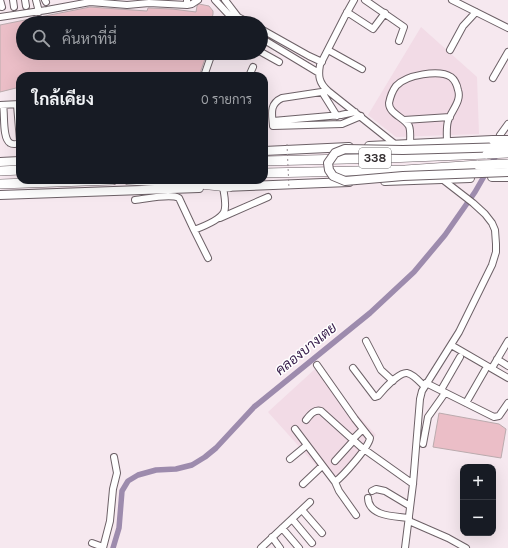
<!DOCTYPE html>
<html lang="th">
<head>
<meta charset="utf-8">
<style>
	:root { --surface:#171b24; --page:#242831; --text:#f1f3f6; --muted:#9ea1a6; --line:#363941 }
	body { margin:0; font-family:Karla,Sarabun,sans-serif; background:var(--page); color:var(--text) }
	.controls { position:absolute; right:12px; bottom:12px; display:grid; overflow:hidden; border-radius:8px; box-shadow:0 4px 16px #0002 }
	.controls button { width:36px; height:36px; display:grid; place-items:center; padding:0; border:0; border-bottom:1px solid var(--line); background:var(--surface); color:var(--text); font:20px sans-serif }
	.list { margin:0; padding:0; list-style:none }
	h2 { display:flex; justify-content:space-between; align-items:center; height:52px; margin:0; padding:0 16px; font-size:17px }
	h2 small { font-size:13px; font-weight:400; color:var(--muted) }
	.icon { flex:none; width:22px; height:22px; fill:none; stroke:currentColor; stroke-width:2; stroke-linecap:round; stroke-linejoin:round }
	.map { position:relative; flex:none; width:508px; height:548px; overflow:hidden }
	.search { position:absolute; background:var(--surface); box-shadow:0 4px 16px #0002; left:16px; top:16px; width:252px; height:44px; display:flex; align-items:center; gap:10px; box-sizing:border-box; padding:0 14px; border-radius:22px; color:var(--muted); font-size:15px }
	.panel { position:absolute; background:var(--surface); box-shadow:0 4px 16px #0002; left:16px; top:72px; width:252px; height:112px; border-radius:12px }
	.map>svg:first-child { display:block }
	.built { fill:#f2dbe6 }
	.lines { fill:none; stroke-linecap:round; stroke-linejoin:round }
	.canal { stroke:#9d8bad; stroke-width:5.5 }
	.building { fill:#ebbec7; stroke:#bbabae }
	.minor-casing { stroke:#6d6167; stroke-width:8 }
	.major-casing { stroke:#6d6167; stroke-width:10 }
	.highway-casing { stroke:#6d6167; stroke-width:10 }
	.minor { stroke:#fff; stroke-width:6 }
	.major { stroke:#fff; stroke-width:8 }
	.highway { stroke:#fff; stroke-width:9 }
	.major-bridge-casing { stroke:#6d6167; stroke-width:10; stroke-linecap:butt }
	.highway-bridge-casing { stroke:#6d6167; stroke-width:10; stroke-linecap:butt }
	.path-bridge { stroke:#998f94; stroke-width:1; stroke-dasharray:2 3; stroke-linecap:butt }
	.major-bridge { stroke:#fff; stroke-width:8 }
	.highway-bridge { stroke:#fff; stroke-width:9 }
	.labels { text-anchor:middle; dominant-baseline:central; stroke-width:3; stroke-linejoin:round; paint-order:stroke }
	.shield { fill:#fff; stroke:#706d6e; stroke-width:1 }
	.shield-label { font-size:12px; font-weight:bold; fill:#332e30 }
	.water-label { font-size:14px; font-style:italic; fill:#3b214e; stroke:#fff }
</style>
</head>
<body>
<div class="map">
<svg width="508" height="548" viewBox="0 0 508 548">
	<rect width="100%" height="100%" fill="#f6e8ef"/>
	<path class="built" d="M421 27 477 77 479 134 396 137 368 115Z
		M315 369 376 435 332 483 268 412Z"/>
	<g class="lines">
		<path class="canal" d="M113 548 119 528 122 491 128 481 138 475 156 470 176 469 192 465 205 457 216 448 254 407 370 313 414 272 445 235 475 192 498 152"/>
	</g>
	<path class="building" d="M199 4 209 6 213 11V14L211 23H23V53H207L199 76H20V87L0 92V25L90 7 147 11 148 8 172 9 196 12 197 6Z
		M439 413 499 424 506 429 501 458 433 447Z"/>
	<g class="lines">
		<g class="minor-casing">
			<path id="minor" d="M0 0 2 7
				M13 0 14 7
				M25 0 26 6
				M36 0 39 12
				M45 0 46 2
				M187 0V5L192 4 198 0
				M215 0 231 17
				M225 0 238 17 250 23
				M354 0 345 16 320 65C318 76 319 83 328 91L396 145
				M365 0 404 27 399 41
				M452 0 508 28
				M347 12 373 29 385 13
				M0 17 47 10 90 2 127 5 149 3 187 5
				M234 22 237 23
				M261 29 309 56 322 62
				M261 38 319 73
				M328 50 362 69
				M450 50 463 26 476 12
				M261 52 279 62
				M204 76 212 53
				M249 76 253 67
				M493 78 508 52
				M328 91 282 98C269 104 272 114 273 126L342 124 361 116
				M322 92 337 116
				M0 105 20 104
				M3 105C5 114 2 138 10 143 13 145 17 144 20 143
				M17 105 20 141
				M404 120 450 117
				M273 121 341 115 355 112
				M500 135 508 124
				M410 144C410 139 411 131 409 126 404 117 389 114 389 103 390 98 393 90 396 86 406 75 439 69 451 77 455 80 457 85 458 90 462 101 451 111 448 121 446 128 447 136 447 142
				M135 200C146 199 170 193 179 198L194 230
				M220 218 268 197
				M208 258 194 230C202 227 220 220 224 212 227 206 224 194 223 187
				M366 341 381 370 393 381
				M451 345 508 378
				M497 359 508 366
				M353 368 375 397 378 396C383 390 399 372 407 373 413 374 420 382 424 386
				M492 368 508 341
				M426 383 494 417 499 416 508 403
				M441 390 460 357
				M466 403 485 370
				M306 420C310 415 314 409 321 411L361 447 413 484
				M295 429 335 482C343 476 369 447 370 438L355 419 317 365
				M353 439 360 432
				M423 444 428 417 445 393
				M290 459 307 445
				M335 461 354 440
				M335 482 339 491 356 515
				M303 484 322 466
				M372 491 376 489 385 491 410 506
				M368 498C369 517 395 516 409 518
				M302 510 322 533
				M292 519 312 543
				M409 521 448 538 466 548
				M282 528 299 548
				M272 537 280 548
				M92 543 103 547
				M103 548 110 521 113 489 117 473 114 457
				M261 548 310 502
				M405 548 413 484 420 399 422 391 459 332 492 265 496 252V244L495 230 492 223 485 214 473 203 442 179"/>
		</g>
		<g class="major-casing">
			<path id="major" d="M369 146 493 140
				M264 151 349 147
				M0 162 20 161
				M492 177H508
				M385 181 470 178
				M223 187 349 182
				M0 195 199 188"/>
		</g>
		<g class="highway-casing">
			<path id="highway" d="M264 161 388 158 487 154
				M0 171 20 170
				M264 173 405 170 478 165
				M128 180 200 184 229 187
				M0 184 113 180"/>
		</g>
		<use href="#minor" class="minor"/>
		<use href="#major" class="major"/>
		<use href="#highway" class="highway"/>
		<g class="major-bridge-casing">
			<path id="major-bridge" d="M493 140H508
				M508 147 403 150 345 149 335 153 328 163 329 170 333 176 345 181 403 176 508 172"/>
		</g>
		<g class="highway-bridge-casing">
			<path id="highway-bridge" d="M487 154 508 153
				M478 165 508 164"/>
		</g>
		<path class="path-bridge" d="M287 144 289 189"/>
		<use href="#major-bridge" class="major-bridge"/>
		<use href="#highway-bridge" class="highway-bridge"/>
	</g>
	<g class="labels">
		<rect class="shield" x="359" y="148" width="32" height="20" rx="3"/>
		<g class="shield-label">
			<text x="375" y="158">338</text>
		</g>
		<g class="water-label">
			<text transform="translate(306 349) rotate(-39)">คลองบางเตย</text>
		</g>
	</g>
</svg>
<div class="controls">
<button>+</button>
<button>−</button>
</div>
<div class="search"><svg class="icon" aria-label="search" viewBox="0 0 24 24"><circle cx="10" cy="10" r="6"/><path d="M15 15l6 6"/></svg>ค้นหาที่นี่</div>
<section class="panel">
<h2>ใกล้เคียง<small>0 รายการ</small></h2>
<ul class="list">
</ul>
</section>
</div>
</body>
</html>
